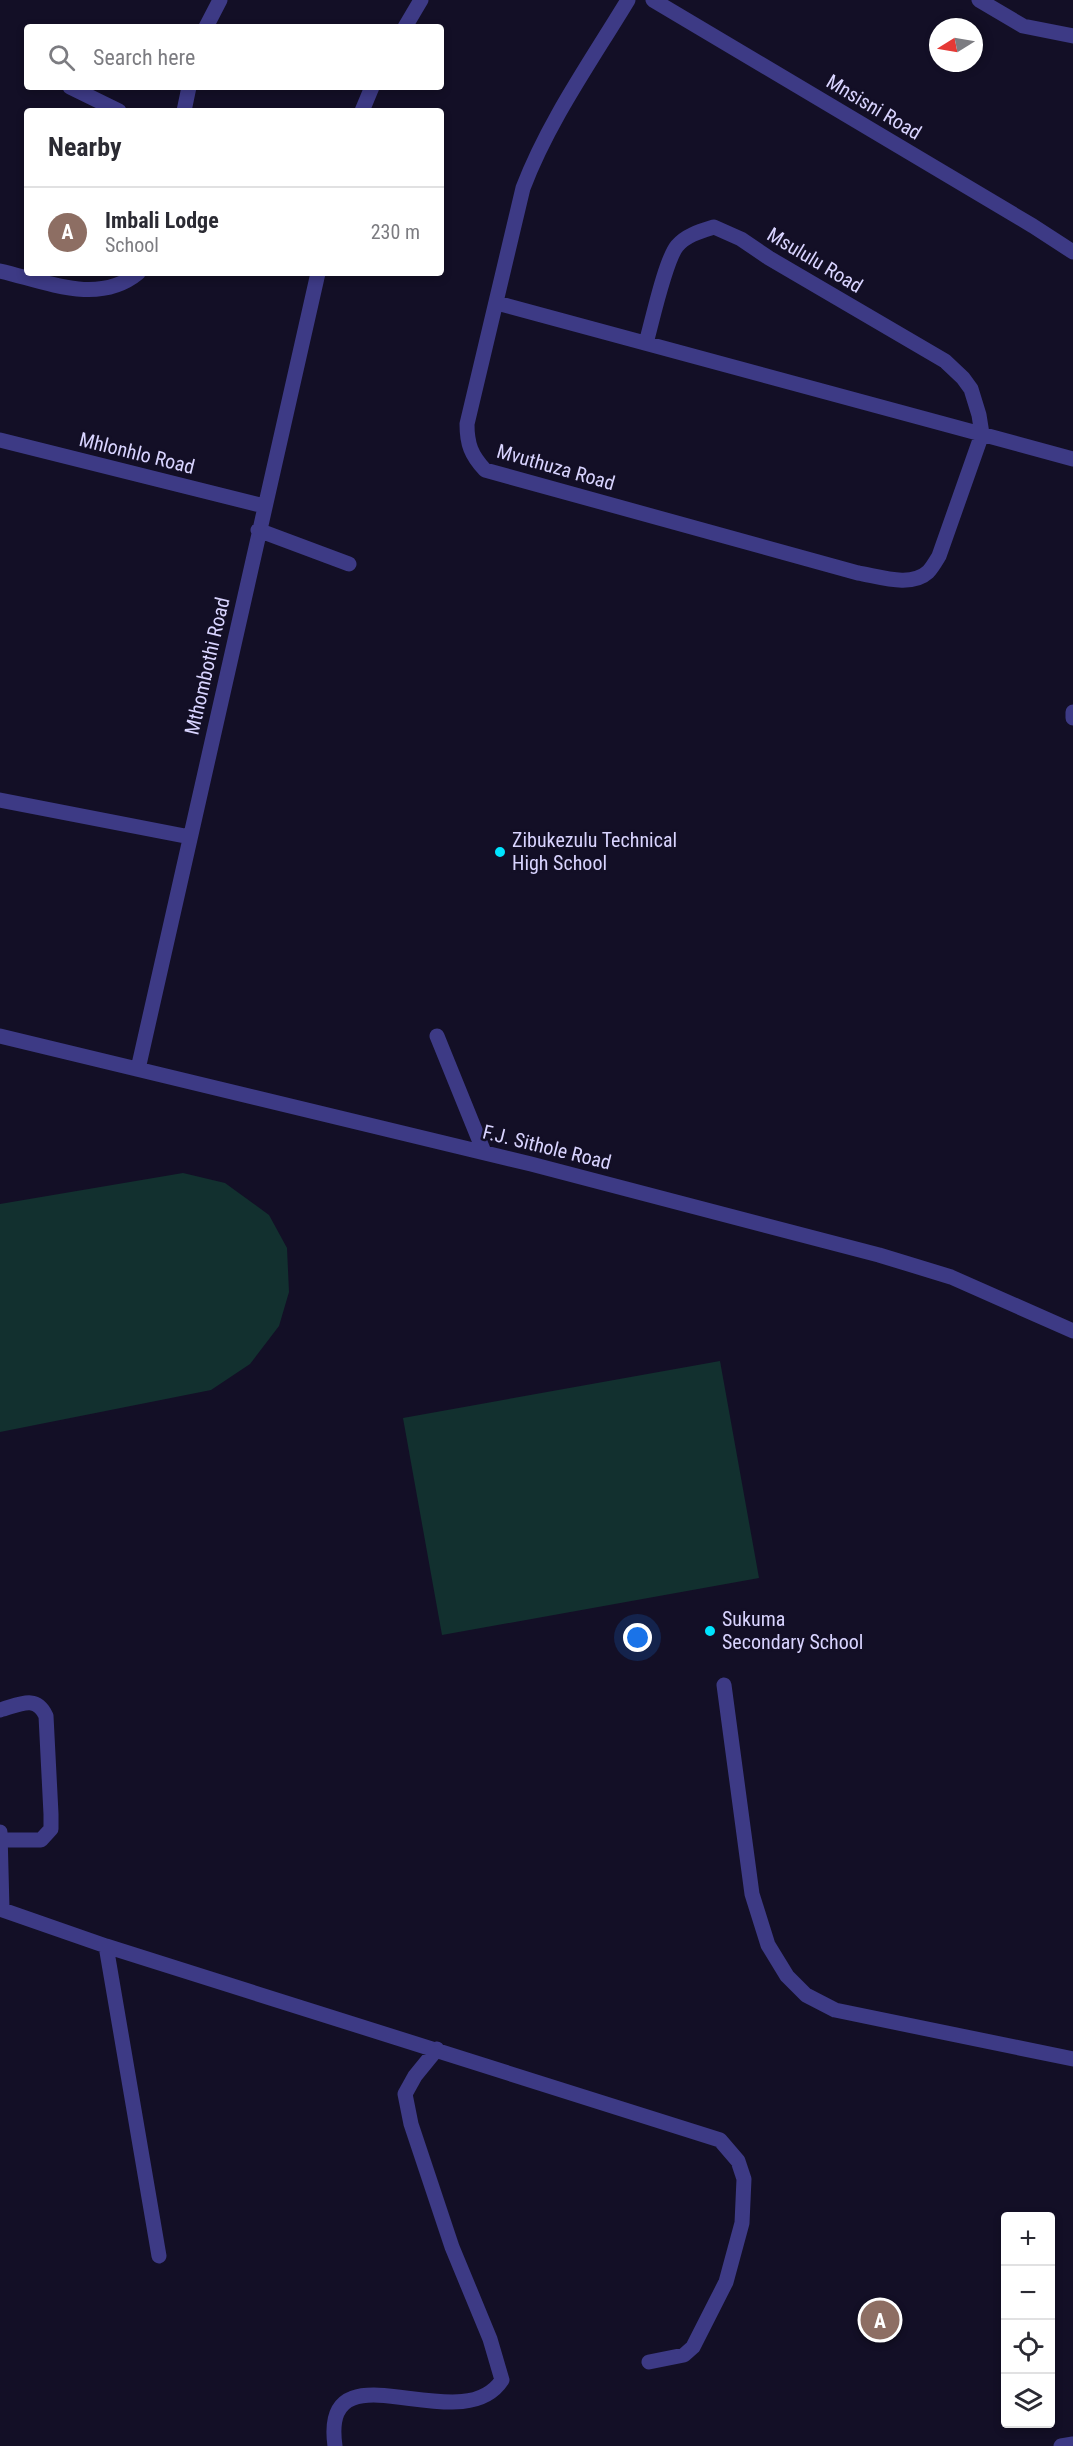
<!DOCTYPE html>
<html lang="en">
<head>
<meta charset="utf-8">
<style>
	:root { --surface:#fff; --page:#f7f7f7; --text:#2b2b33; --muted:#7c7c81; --line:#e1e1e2; --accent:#7c3aed }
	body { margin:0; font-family:"Roboto Condensed",sans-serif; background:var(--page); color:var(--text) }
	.controls { position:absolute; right:18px; bottom:18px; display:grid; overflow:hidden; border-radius:6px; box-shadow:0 3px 9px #0003 }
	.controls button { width:54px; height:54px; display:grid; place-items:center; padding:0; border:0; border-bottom:2px solid var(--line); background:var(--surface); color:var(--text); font:30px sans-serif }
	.compass { position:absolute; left:929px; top:18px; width:54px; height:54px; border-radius:50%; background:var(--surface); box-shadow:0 3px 9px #0003; rotate:259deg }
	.you { position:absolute; left:638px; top:1638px; width:21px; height:21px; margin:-15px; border:4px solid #fff; border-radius:50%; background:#1a73e8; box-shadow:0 0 0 9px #1a73e833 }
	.badge { display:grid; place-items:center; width:39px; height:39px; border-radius:50%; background:var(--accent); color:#fff; font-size:20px; font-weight:700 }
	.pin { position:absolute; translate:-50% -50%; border:3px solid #fff; box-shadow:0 2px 6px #0006 }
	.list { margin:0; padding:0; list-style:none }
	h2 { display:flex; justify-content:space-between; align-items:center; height:78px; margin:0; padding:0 24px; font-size:26px }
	h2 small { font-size:20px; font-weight:400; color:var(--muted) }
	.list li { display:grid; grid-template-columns:39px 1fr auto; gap:18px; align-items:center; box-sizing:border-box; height:90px; padding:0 24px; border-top:2px solid var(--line) }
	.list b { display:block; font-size:22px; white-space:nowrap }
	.list p { margin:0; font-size:20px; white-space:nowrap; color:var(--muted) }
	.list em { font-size:20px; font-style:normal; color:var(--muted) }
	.icon { flex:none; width:33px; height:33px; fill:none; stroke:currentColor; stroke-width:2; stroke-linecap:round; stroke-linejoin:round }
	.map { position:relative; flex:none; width:1073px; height:2446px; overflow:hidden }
	.search { position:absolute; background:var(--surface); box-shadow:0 3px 9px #0003; left:24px; top:24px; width:420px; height:66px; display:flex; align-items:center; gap:15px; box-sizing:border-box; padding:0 21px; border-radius:6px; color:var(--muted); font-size:22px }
	.panel { position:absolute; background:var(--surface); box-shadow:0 3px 9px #0003; left:24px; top:108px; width:420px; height:168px; border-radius:6px }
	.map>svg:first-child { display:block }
	.green { fill:#12302f }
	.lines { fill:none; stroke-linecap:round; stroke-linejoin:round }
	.minor { stroke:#3d3a85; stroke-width:15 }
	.poi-dot { fill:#00e5ff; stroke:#130f26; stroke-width:2 }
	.labels { text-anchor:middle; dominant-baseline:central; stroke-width:5; stroke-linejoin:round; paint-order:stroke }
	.street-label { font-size:20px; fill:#d9d4ff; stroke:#130f26 }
	.poi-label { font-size:20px; fill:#d9d4ff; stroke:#130f26; text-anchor:start }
</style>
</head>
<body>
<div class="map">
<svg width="1073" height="2446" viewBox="0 0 1073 2446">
	<rect width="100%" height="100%" fill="#130f26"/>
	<path class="green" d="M183 1173 225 1183 269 1215 287 1248 289 1292 279 1326 250 1364 211 1390 0 1432V1204Z
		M720 1361 759 1578 442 1635 403 1418Z"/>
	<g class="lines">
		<path class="minor" d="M628 0C591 61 548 122 523 188L467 424C467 444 471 455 485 470L858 573C878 576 911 588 928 572 932 568 936 561 939 556L982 434 979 415 971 389 963 378 945 361 769 258 741 239 714 227C701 231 686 235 677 246 665 261 652 322 646 343
			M653 0 1033 226 1073 252
			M979 0 1023 26 1073 36
			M206 27 220 0
			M405 27 421 0
			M70 87 119 111
			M184 111 189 87
			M362 111 372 87
			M0 271C44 281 98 306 138 273
			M497 303 1073 459
			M0 440 264 506
			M258 530 349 564
			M1073 712V718
			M0 800 190 837
			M0 1036 531 1164 879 1255 951 1277 1073 1331
			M437 1036 484 1152
			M138 1069 318 273
			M724 1685 752 1894 768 1945 787 1976 806 1995 835 2010 1073 2059
			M0 1710C19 1705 36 1694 46 1716L51 1814V1829L41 1840H2
			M0 1832 2 1909
			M0 1909 106 1946 720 2140 738 2161 744 2179 742 2223 726 2282 693 2347 684 2355 649 2362
			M106 1946 159 2256
			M335 2446C320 2340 461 2443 502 2380L490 2339 452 2247 411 2124 405 2094 415 2076 437 2049
			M1061 2446 1073 2444"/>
	</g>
	<g class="poi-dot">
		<circle cx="500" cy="852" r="6"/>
		<circle cx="710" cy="1631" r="6"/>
	</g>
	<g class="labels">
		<g class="street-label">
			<text transform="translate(874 107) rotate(31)">Mnsisni Road</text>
			<text transform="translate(815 260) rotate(31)">Msululu Road</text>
			<text transform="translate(137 453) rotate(14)">Mhlonhlo Road</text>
			<text transform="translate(556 467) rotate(16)">Mvuthuza Road</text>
			<text transform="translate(207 666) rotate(-77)">Mthombothi Road</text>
			<text transform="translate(547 1147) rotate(14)">F.J. Sithole Road</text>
		</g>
		<g class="poi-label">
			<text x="512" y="840">Zibukezulu Technical<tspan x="512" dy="23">High School</tspan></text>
			<text x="722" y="1619">Sukuma<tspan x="722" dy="23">Secondary School</tspan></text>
		</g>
	</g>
</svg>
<div class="controls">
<button>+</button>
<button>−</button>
<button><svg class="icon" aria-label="locate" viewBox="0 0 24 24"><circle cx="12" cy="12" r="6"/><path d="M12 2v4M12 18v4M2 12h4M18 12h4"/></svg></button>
<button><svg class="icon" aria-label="layers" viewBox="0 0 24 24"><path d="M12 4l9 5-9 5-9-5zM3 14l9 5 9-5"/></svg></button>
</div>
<svg class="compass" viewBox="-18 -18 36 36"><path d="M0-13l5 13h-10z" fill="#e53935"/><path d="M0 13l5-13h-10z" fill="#7c7c81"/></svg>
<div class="you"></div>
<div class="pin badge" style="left:880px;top:2320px;background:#8d6e63">A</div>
<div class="search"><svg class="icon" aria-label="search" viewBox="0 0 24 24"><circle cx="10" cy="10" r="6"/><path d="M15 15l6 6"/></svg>Search here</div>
<section class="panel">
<h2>Nearby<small></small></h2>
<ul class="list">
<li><span class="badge" style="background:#8d6e63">A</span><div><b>Imbali Lodge</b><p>School</p></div><em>230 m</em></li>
</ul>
</section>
</div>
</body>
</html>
